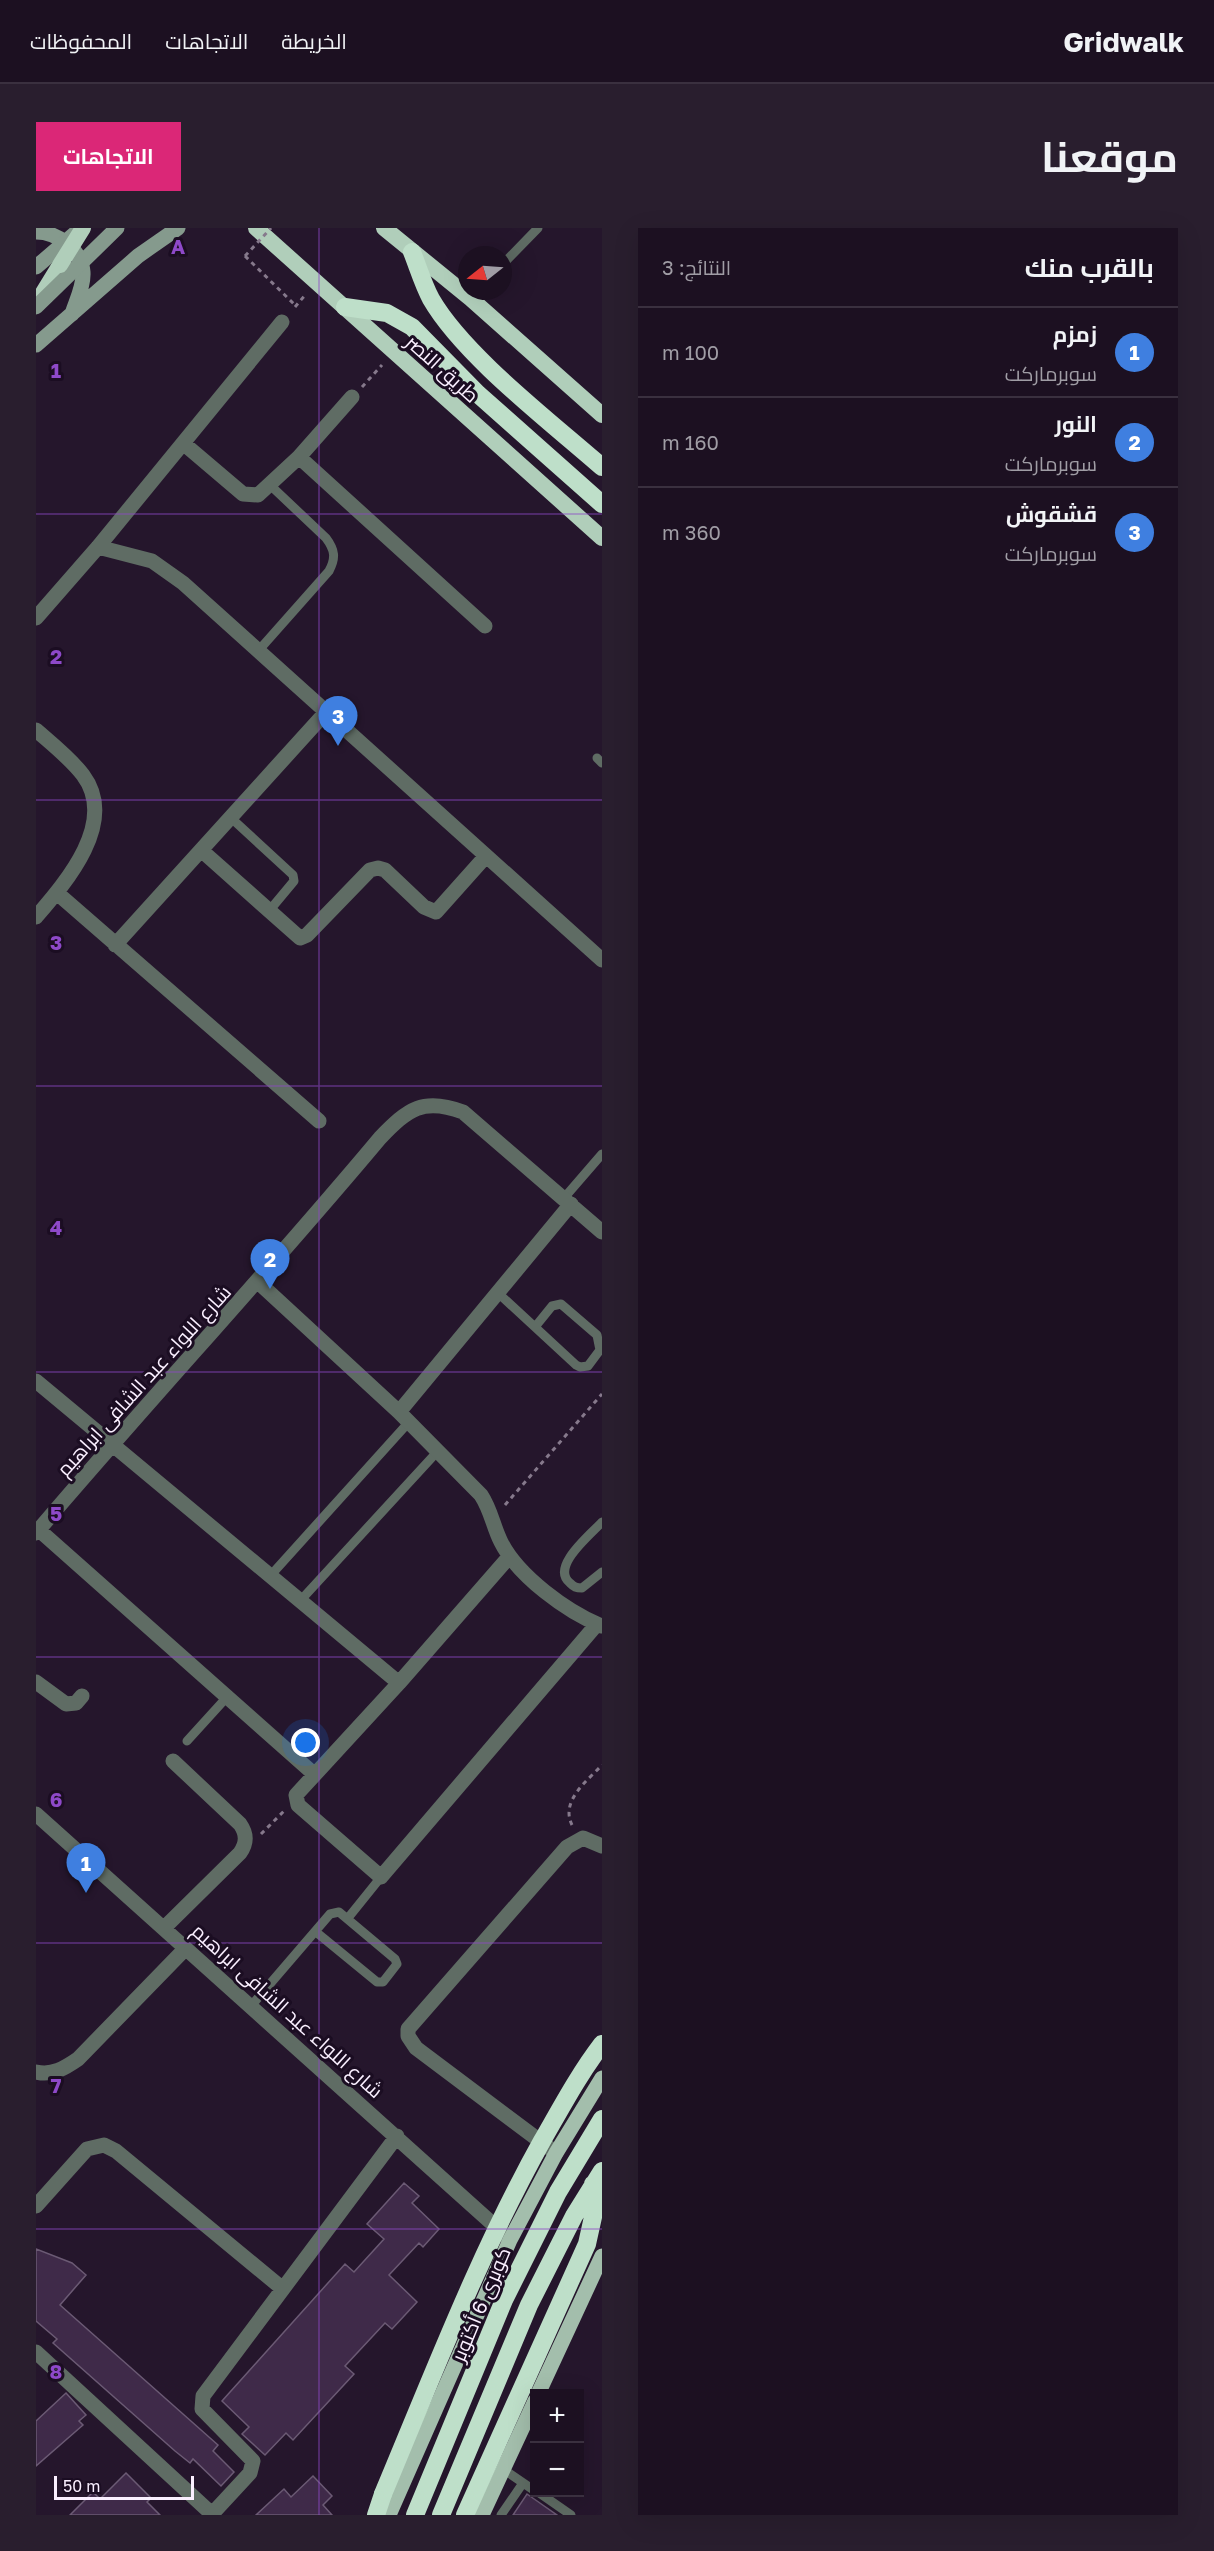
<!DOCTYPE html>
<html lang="ar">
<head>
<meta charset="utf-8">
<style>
	:root { --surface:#1c1021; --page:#291e2e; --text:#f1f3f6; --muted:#a09da5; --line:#3a303f; --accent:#db2777 }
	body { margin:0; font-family:"Golos Text",Cairo,sans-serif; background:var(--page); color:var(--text); direction:rtl }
	.controls { position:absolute; right:18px; bottom:18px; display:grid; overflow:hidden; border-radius:0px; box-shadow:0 6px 24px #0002 }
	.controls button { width:54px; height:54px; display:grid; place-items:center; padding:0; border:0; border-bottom:2px solid var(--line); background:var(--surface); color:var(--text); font:30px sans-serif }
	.compass { position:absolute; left:422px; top:18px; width:54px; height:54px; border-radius:50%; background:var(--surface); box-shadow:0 6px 24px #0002; rotate:253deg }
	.scale { position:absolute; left:18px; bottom:15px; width:140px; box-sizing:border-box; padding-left:6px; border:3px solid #faefff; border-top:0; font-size:16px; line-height:21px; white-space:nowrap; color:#faefff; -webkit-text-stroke:4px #1b0d22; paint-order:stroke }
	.you { position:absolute; left:270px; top:1515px; width:21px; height:21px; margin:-15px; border:4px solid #fff; border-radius:50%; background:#1a73e8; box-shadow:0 0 0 9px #1a73e833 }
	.badge { display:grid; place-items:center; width:39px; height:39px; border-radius:50%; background:var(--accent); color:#fff; font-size:20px; font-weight:700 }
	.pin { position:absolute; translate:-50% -50px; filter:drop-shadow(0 2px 3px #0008) }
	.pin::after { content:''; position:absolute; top:32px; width:21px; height:18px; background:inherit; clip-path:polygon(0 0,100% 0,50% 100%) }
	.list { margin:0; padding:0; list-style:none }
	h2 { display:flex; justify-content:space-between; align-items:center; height:78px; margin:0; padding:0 24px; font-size:26px }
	h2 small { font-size:20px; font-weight:400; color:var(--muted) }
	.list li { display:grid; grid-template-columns:39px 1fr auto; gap:18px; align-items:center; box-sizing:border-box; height:90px; padding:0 24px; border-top:2px solid var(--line) }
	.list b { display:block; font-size:22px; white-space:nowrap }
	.list p { margin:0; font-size:20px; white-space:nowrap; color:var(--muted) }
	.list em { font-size:20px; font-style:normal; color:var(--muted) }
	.map { position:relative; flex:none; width:566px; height:2287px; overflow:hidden; direction:ltr; border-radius:0px }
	header { display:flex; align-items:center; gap:36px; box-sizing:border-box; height:84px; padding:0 30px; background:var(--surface); border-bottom:2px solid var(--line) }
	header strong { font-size:28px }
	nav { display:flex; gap:33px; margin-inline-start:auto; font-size:21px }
	.intro { display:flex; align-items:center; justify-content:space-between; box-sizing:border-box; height:144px; padding:0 36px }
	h1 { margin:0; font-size:42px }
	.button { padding:15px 27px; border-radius:0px; background:var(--accent); color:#fff; font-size:21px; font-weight:700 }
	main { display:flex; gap:36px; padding:0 36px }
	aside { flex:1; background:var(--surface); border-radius:0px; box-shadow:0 6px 24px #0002 }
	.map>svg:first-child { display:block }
	.building { fill:#3f2a49; stroke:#6b5a74; stroke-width:1.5 }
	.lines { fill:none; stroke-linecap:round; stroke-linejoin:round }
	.path { stroke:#86798c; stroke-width:3; stroke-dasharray:4.5 4.5; stroke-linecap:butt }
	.service { stroke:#5f6c64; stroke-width:9 }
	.minor { stroke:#5f6c64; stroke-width:15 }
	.secondary { stroke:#859a8d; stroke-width:15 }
	.primary { stroke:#a3beac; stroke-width:15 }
	.trunk { stroke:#b0ceba; stroke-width:16 }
	.motorway { stroke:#bedfc9; stroke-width:18 }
	.path-bridge { stroke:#86798c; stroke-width:3; stroke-dasharray:4.5 4.5; stroke-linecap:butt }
	.secondary-bridge { stroke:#859a8d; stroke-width:15 }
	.trunk-bridge { stroke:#b0ceba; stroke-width:16 }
	.motorway-bridge { stroke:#bedfc9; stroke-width:18 }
	.grid { fill:none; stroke:#8e49c9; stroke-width:1.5; stroke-opacity:0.55 }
	.labels { text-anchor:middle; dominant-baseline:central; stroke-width:6; stroke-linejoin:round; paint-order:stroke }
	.street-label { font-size:20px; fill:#faefff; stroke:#1b0d22 }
	.grid-label { font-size:20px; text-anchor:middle; font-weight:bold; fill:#8e49c9; stroke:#1b0d22; stroke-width:6; stroke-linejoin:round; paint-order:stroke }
</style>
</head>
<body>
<header>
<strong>Gridwalk</strong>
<nav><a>الخريطة</a><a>الاتجاهات</a><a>المحفوظات</a></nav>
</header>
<div class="intro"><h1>موقعنا</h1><a class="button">الاتجاهات</a></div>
<main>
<aside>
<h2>بالقرب منك<small>النتائج: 3</small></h2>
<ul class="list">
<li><span class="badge" style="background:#3f7fe0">1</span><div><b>زمزم</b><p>سوبرماركت</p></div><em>100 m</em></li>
<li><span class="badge" style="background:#3f7fe0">2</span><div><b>النور</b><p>سوبرماركت</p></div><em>160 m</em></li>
<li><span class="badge" style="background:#3f7fe0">3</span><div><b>قشقوش</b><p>سوبرماركت</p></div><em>360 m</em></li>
</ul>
</aside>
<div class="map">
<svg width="566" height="2287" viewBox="0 0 566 2287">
	<rect width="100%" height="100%" fill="#25162c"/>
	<path class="building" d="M368 1955 383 1968 376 1975 403 2001 387 2019 383 2015 353 2047 381 2074 356 2101 349 2095 309 2138 318 2146 257 2212 250 2205 229 2227 206 2206 213 2199 186 2173 309 2036 318 2044 348 2011 331 1996Z
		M0 2021 36 2035 50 2047 24 2077 182 2217 177 2223 198 2244 185 2258 157 2231 154 2235 139 2223 17 2115 21 2111 0 2093Z
		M30 2165 50 2187 43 2193 47 2197 0 2238V2193Z
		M90 2245 115 2270 111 2274 124 2287H34L57 2264 64 2271Z
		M277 2248 296 2268 287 2277 296 2287H220L248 2261 255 2269Z
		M491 2266 521 2287H477Z"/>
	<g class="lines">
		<path class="path" d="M209 28 260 78
			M259 79 270 66
			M326 159 346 137
			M469 1277 566 1166
			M536 1597C524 1573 551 1553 566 1537
			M225 1606 248 1583"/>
		<path class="service" d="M467 36 502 0
			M223 422 293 343C300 330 299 322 290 310L234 257
			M561 530 566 535
			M194 589 257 647 258 653 233 683
			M528 970 566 926
			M462 1065 540 1137 544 1139 552 1138 564 1122 561 1107 525 1076 516 1078 499 1099
			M566 1294C554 1307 514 1339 534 1355 538 1359 540 1360 546 1360L566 1344
			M235 1347 373 1194
			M264 1373 401 1224
			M151 1513 191 1469
			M312 1690 345 1649
			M215 1778 294 1686 303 1684 359 1731 361 1736 347 1754H341L280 1704
			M467 2241 499 2263
			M502 2264 535 2287
			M465 2287 487 2255"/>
		<path class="minor" d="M147 215 207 266 222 267 263 229 316 169
			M263 229 449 398
			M62 319 116 333 147 355 566 732
			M0 390 62 319 246 94
			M0 502C16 516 34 530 47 547 82 594 31 653 0 689
			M165 622 264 710 271 707 334 642 342 640 349 642 388 679 400 684 450 628
			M21 665 283 893
			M79 717 291 483
			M222 1054 363 1184 445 1267C455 1282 457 1298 465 1314 482 1348 531 1384 566 1398
			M0 1153 363 1455
			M363 1184 535 976
			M3 1302 278 1546
			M0 1305C113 1172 232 1044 344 910 372 881 387 869 427 884L566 1004
			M473 1329 363 1455 260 1567 262 1577 345 1649 561 1396
			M0 1454 30 1476 40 1475 46 1468
			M0 1586 469 2007
			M129 1699 204 1625C211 1615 211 1606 204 1596L137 1533
			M0 1844C16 1848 29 1840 42 1831L149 1721
			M520 1925 380 1820 372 1808V1801L531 1619 547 1610 566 1618
			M0 1978 51 1921 68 1917 80 1923 247 2061
			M0 2124 177 2287
			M176 2286 214 2245 217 2233 166 2181 167 2168 361 1908"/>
		<path class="secondary" d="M0 4C21 4 45 21 47 44 48 58 40 73 36 86
			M0 117 102 28 142 0"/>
		<path class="primary" d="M502 2166 566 2028
			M353 2287 474 2012 520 1925 566 1850
			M446 2287 499 2173"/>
		<path class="trunk" d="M220 0 566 310
			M348 0 434 70 566 187
			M0 76 24 37"/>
		<path class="motorway" d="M376 24C382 39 387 56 395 71 428 128 515 194 566 239
			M309 79 351 85 376 99 442 166 566 276
			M340 2287 347 2266
			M379 2287 468 2072 522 1964 566 1891
			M405 2287 493 2077 538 1988 566 1943
			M429 2287 551 2016 559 1980 557 1956"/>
		<path class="path-bridge" d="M209 28 235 0"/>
		<path class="secondary-bridge" d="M0 39 43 2
			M0 79 81 0"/>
		<path class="trunk-bridge" d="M24 37 47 0"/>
		<path class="motorway-bridge" d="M347 2266C397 2147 443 2026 506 1913 525 1880 543 1846 566 1816"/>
	</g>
	<path class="grid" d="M283 0V2287M0 286H566M0 572H566M0 858H566M0 1144H566M0 1429H566M0 1715H566M0 2001H566"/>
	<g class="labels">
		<g class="street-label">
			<text transform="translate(407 140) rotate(42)">طريق النصر</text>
			<text transform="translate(107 1152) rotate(-48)">شارع اللواء عبد الشافى ابراهيم</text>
			<text transform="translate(252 1782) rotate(42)">شارع اللواء عبد الشافى ابراهيم</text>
			<text transform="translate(444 2076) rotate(-67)">كوبرى 6 أكتوبر</text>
		</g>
	</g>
	<g class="grid-label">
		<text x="142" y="26">A</text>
		<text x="20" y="150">1</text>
		<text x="20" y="436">2</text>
		<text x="20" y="722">3</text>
		<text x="20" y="1007">4</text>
		<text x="20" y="1293">5</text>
		<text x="20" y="1579">6</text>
		<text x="20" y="1865">7</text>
		<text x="20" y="2151">8</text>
	</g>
</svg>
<div class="controls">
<button>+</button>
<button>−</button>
</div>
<svg class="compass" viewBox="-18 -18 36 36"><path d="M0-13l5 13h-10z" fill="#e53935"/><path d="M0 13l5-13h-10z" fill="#a09da5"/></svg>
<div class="scale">50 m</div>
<div class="you"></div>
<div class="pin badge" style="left:50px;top:1665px;background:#3f7fe0">1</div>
<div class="pin badge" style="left:234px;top:1061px;background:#3f7fe0">2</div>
<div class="pin badge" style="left:302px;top:518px;background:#3f7fe0">3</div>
</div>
</main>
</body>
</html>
